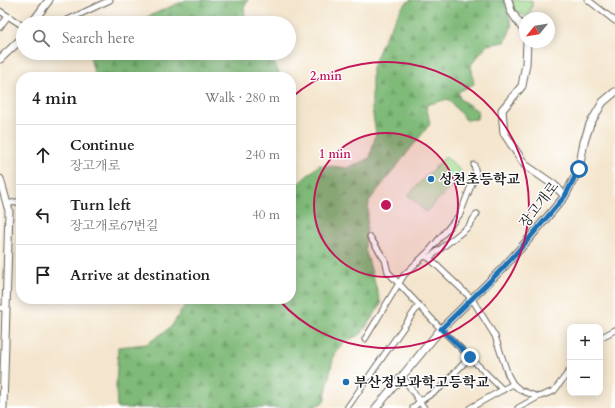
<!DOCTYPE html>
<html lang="en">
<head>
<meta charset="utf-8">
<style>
	:root { --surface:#fff; --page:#f6f6f6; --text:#222; --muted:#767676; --line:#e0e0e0 }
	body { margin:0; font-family:Cardo,"Noto Serif KR",serif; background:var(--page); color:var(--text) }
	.controls { position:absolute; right:12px; bottom:12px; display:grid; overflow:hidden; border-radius:8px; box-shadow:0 2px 10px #0003 }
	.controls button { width:36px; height:36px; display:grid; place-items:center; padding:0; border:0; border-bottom:1px solid var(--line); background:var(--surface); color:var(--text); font:20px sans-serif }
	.compass { position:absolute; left:519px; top:12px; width:36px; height:36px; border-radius:50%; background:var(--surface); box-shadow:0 2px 10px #0003; rotate:240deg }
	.stop { position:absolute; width:12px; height:12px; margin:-9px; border:3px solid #1f6fb2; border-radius:50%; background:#fff }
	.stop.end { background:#1f6fb2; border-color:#fff; box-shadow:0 1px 4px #0008 }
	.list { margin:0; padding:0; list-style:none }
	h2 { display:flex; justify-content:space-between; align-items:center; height:52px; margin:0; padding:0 16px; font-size:17px }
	h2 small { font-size:13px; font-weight:400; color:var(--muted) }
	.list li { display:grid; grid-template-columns:26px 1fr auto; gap:12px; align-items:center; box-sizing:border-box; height:60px; padding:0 16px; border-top:1px solid var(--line) }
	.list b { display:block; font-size:15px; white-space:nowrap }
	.list p { margin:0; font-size:13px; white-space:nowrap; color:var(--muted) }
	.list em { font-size:13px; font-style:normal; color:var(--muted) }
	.icon { flex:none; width:22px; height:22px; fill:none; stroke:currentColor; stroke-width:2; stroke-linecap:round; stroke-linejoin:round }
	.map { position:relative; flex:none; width:615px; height:408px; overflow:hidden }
	.search { position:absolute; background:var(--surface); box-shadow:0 2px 10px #0003; left:16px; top:16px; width:280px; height:44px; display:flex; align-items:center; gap:10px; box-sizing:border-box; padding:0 14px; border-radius:22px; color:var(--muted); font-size:15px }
	.panel { position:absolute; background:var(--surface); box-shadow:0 2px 10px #0003; left:16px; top:72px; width:280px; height:232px; border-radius:16px }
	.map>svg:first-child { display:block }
	.green { fill:url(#green-dots); stroke:#5e7b54 }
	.forest { fill:url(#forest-firs); stroke:#4e6b4a }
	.pitch { fill:#9fda8d; stroke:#5e7b54 }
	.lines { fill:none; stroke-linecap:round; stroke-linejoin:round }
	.street-casing { stroke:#68635a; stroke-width:7 }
	.secondary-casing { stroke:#68635a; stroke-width:9 }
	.street { stroke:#fff; stroke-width:5 }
	.secondary { stroke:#fff; stroke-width:7 }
	.route { stroke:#1f6fb2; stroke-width:5 }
	.ring { fill:none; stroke:#c2185b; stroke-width:2 }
	.poi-dot { fill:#1f6fb2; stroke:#fff; stroke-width:1.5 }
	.labels { text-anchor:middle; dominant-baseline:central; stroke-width:3; stroke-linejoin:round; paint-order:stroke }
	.poi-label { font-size:14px; font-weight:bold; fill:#1c1c1c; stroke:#fff; text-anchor:start }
	.street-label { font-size:14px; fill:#1c1c1c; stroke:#fff }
	.centre { fill:#c2185b; stroke:#fff; stroke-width:2 }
	.ring-label { font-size:12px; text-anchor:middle; font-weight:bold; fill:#c2185b; stroke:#fff; stroke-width:3; stroke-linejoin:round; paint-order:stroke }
</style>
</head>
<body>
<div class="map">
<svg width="615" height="408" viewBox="0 0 615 408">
	<defs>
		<pattern id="green-dots" width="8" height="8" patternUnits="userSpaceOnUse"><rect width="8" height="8" fill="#9fda8d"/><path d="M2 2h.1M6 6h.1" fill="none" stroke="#88ba79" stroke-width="1.8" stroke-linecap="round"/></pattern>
		<pattern id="forest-firs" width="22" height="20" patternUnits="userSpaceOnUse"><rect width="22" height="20" fill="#7fba78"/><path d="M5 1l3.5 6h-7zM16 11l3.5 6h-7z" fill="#6d9f67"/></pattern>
	</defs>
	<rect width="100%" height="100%" fill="#fff"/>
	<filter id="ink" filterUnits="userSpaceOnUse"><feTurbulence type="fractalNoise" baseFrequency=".025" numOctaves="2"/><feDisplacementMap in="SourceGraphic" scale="8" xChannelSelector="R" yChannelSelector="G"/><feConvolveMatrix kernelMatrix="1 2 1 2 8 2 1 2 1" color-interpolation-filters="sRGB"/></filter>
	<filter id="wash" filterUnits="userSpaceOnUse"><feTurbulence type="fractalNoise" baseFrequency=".012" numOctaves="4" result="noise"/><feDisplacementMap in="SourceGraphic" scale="16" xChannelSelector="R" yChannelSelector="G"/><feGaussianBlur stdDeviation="0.9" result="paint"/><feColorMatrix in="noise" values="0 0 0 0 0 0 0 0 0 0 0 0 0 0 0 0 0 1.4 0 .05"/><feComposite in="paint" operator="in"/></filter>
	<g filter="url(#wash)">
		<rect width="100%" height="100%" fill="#f4e6ce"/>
		<path class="green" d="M512 0H532V5L528 18 514 10Z"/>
		<path class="forest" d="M186 0H248L244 8 246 23H133Z
			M410 0H504L512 26 505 42 487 45 471 65 474 84 458 92 460 99 478 111 477 119 466 120 448 99 426 105 430 124 369 201 365 249 381 304 361 334 346 341 334 354 324 402 311 408H117L116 387 118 347 147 344 171 327 189 299H291V176L298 184 319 165 347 168 370 158 376 134 372 109V68L385 37 402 7Z
			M89 53H262L272 58 281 77H118L116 75 95 76Z"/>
		<path class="pitch" d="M446 156 464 174 426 212 408 195Z"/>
	</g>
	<g filter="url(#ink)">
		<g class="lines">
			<g class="street-casing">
				<path id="street" d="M588 0 615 21
					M0 11 23 26
					M61 23 110 0
					M0 27 8 16
					M7 204 21 201
					M370 237 385 260 388 272 441 329 503 390
					M426 257 429 258 468 227 477 214
					M429 258 472 299 495 336 508 375 513 384 520 390 538 397 554 391 570 370
					M0 308H6
					M600 338 615 330
					M365 339 404 275 429 251 460 214 476 173 474 165
					M403 377 424 408
					M347 408 419 305
					M413 408 419 402 440 388 470 357
					M470 408 513 384
					M518 408 538 397"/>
			</g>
			<g class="secondary-casing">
				<path id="secondary" d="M508 0 511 11 525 32
					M32 23 49 0
					M527 42 526 64 522 86 502 110 504 133 525 165 554 185 565 196
					M0 59 19 41 23 36
					M0 179 9 211 3 408
					M376 408 441 329 502 269 527 241 565 196 579 169 584 142 590 124 603 102 615 92"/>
			</g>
			<use href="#street" class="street"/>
			<use href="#secondary" class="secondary"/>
		</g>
	</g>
	<g class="lines" filter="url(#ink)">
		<path class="route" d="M470 357 441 329 502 269 527 241 565 196 579 169"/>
	</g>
	<circle cx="386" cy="205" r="72" fill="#c2185b" fill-opacity=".12"/>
	<g class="ring">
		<circle cx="386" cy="205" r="72"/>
		<path d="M291 98A143 143 0 1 1 279 300"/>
	</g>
	<g class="poi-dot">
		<circle cx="431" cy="179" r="4"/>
		<circle cx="346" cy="382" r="4"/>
	</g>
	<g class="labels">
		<g class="poi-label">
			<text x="439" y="179">성천초등학교</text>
			<text x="354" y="382">부산정보과학고등학교</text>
		</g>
		<g class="street-label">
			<text transform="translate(539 205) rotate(-52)">장고개로</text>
		</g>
	</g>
	<circle cx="386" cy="205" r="6" class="centre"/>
	<g class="ring-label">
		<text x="326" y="80">2 min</text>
		<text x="335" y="158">1 min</text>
	</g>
</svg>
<div class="controls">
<button>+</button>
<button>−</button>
</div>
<svg class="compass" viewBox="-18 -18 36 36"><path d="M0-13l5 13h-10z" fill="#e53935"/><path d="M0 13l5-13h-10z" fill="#767676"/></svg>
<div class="stop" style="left:579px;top:169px"></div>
<div class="stop end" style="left:470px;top:357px"></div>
<div class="search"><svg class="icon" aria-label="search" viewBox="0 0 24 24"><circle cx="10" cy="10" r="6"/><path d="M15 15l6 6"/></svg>Search here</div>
<section class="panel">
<h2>4 min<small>Walk · 280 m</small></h2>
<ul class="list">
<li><svg class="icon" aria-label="ahead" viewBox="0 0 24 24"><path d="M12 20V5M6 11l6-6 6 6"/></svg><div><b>Continue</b><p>장고개로</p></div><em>240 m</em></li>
<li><svg class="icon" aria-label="left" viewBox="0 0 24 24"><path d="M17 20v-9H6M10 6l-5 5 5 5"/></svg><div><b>Turn left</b><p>장고개로67번길</p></div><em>40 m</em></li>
<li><svg class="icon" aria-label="arrive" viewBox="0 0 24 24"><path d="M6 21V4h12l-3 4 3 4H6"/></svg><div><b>Arrive at destination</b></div></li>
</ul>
</section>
</div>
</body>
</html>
